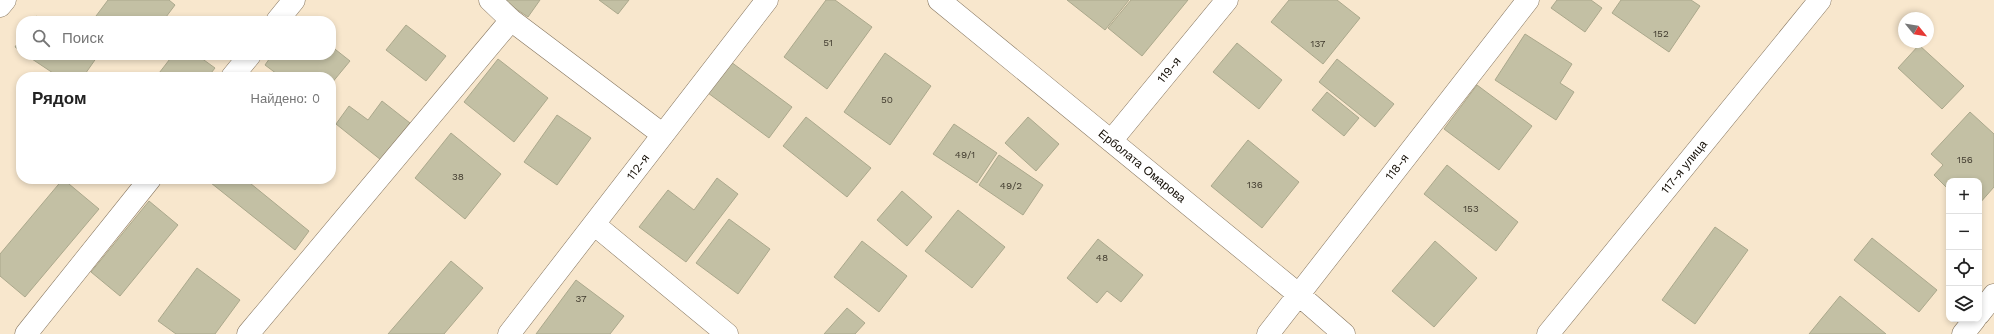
<!DOCTYPE html>
<html lang="ru">
<head>
<meta charset="utf-8">
<style>
	:root { --surface:#fff; --page:#f2f2f2; --text:#222; --muted:#767676; --line:#e0e0e0 }
	body { margin:0; font-family:"Work Sans",sans-serif; background:var(--page); color:var(--text) }
	.controls { position:absolute; right:12px; bottom:12px; display:grid; overflow:hidden; border-radius:8px; box-shadow:0 2px 6px #0003 }
	.controls button { width:36px; height:36px; display:grid; place-items:center; padding:0; border:0; border-bottom:1px solid var(--line); background:var(--surface); color:var(--text); font:20px sans-serif }
	.compass { position:absolute; left:1898px; top:12px; width:36px; height:36px; border-radius:50%; background:var(--surface); box-shadow:0 2px 6px #0003; rotate:120deg }
	.list { margin:0; padding:0; list-style:none }
	h2 { display:flex; justify-content:space-between; align-items:center; height:52px; margin:0; padding:0 16px; font-size:17px }
	h2 small { font-size:13px; font-weight:400; color:var(--muted) }
	.icon { flex:none; width:22px; height:22px; fill:none; stroke:currentColor; stroke-width:2; stroke-linecap:round; stroke-linejoin:round }
	.map { position:relative; flex:none; width:1994px; height:334px; overflow:hidden }
	.search { position:absolute; background:var(--surface); box-shadow:0 2px 6px #0003; left:16px; top:16px; width:320px; height:44px; display:flex; align-items:center; gap:10px; box-sizing:border-box; padding:0 14px; border-radius:16px; color:var(--muted); font-size:15px }
	.panel { position:absolute; background:var(--surface); box-shadow:0 2px 6px #0003; left:16px; top:72px; width:320px; height:112px; border-radius:16px }
	.map>svg:first-child { display:block }
	.building { fill:#c3c0a4; stroke:#aba88c }
	.lines { fill:none; stroke-linecap:round; stroke-linejoin:round }
	.street-casing { stroke:#85755f; stroke-width:23 }
	.street { stroke:#fff; stroke-width:22 }
	.labels { text-anchor:middle; dominant-baseline:central; stroke-width:3.5; stroke-linejoin:round; paint-order:stroke }
	.number-label { font-size:10px; fill:#403a2e }
	.street-label { font-size:12px; fill:#140e06; stroke:#fff }
</style>
</head>
<body>
<div class="map">
<svg width="1994" height="334" viewBox="0 0 1994 334">
	<rect width="100%" height="100%" fill="#f8e7cd"/>
	<path class="building" d="M108 0H169L175 5 163 21H102L96 16Z
		M503 0H540L528 17Z
		M599 0H629L618 14Z
		M826 0H835L872 27 827 89 784 57Z
		M1067 0H1129L1105 30Z
		M1131 0H1188L1142 56 1108 28Z
		M1289 0H1337L1360 18 1323 64 1271 22Z
		M1557 0H1591L1602 8 1585 32 1551 8Z
		M1621 0H1691L1700 6 1669 52 1612 13Z
		M36 16 43 21H32Z
		M406 25 446 56 426 81 386 50Z
		M1525 34 1572 64 1560 83 1574 92 1556 120 1495 80Z
		M21 38V51L15 47Z
		M1237 43 1282 80 1259 109 1213 72Z
		M1919 45 1964 86 1942 109 1898 68Z
		M331 46 350 61 331 84V77H281L265 65 272 55H331Z
		M885 53 931 86 890 145 844 112Z
		M26 55H93L97 57 83 77H59Z
		M173 55H197L215 68 208 77H156Z
		M498 59 548 98 514 142 464 102Z
		M1337 59 1394 104 1375 127 1319 82Z
		M731 62 792 107 769 138 708 93Z
		M1477 85 1532 126 1499 170 1444 129Z
		M1327 92 1359 118 1344 136 1312 110Z
		M382 101 410 123 381 160 336 124 349 106 368 120Z
		M1970 112 1994 134V187L1979 204V181H1949V190L1934 175 1943 165 1931 154Z
		M557 115 591 138 557 185 524 162Z
		M806 117 871 168 847 197 783 146Z
		M1028 117 1059 144 1036 171 1005 143Z
		M954 124 997 153 977 183 933 154Z
		M451 133 501 174 465 219 415 178Z
		M1248 140 1299 182 1262 228 1211 186Z
		M999 155 1043 185 1023 215 979 185Z
		M1447 165 1518 222 1496 251 1424 194Z
		M717 178 738 194 686 262 639 227 668 190 694 210Z
		M63 179 99 209 25 297 0 276V254Z
		M206 179H245L309 231 295 250Z
		M902 191 932 217 907 246 877 220Z
		M149 201 178 225 120 296 91 272Z
		M958 210 1005 247 972 288 925 251Z
		M729 219 770 249 738 294 696 263Z
		M1715 227 1748 250 1695 324 1662 300Z
		M1872 238 1937 290 1919 312 1854 260Z
		M1098 239 1143 275 1121 302 1107 291 1097 303 1067 278Z
		M862 241 907 276 879 312 834 277Z
		M1435 241 1477 278 1434 327 1392 291Z
		M451 261 483 288 444 334H388Z
		M197 268 240 300 215 334H176L158 321Z
		M576 280 624 316 610 334H536Z
		M1840 296 1886 334H1809Z
		M847 308 865 323 855 334H824Z"/>
	<g class="lines">
		<g class="street-casing">
			<path id="street" d="M490 0 511 20 662 134
				M939 0 1298 294 1344 334
				M0 6 5 0
				M277 21 294 0
				M232 77 250 55
				M1111 141 1227 0
				M595 225 727 334
				M1979 314 1994 295
				M26 334 150 179
				M248 334 511 20
				M509 334 767 0
				M1268 334 1528 0
				M1548 334 1820 0
				M1963 334 1975 319"/>
		</g>
		<use href="#street" class="street"/>
	</g>
	<g class="labels">
		<g class="number-label">
			<text x="1661" y="33">152</text>
			<text x="828" y="42">51</text>
			<text x="1318" y="43">137</text>
			<text x="887" y="99">50</text>
			<text x="965" y="154">49/1</text>
			<text x="1965" y="159">156</text>
			<text x="458" y="176">38</text>
			<text x="1255" y="184">136</text>
			<text x="1011" y="185">49/2</text>
			<text x="1471" y="208">153</text>
			<text x="1102" y="257">48</text>
			<text x="581" y="298">37</text>
		</g>
		<g class="street-label">
			<text transform="translate(1169 70) rotate(-51)">119-я</text>
			<text transform="translate(1142 166) rotate(39)">Ерболата Омарова</text>
			<text transform="translate(638 167) rotate(-53)">112-я</text>
			<text transform="translate(1397 167) rotate(-52)">118-я</text>
			<text transform="translate(1684 167) rotate(-51)">117-я улица</text>
		</g>
	</g>
</svg>
<div class="controls">
<button>+</button>
<button>−</button>
<button><svg class="icon" aria-label="locate" viewBox="0 0 24 24"><circle cx="12" cy="12" r="6"/><path d="M12 2v4M12 18v4M2 12h4M18 12h4"/></svg></button>
<button><svg class="icon" aria-label="layers" viewBox="0 0 24 24"><path d="M12 4l9 5-9 5-9-5zM3 14l9 5 9-5"/></svg></button>
</div>
<svg class="compass" viewBox="-18 -18 36 36"><path d="M0-13l5 13h-10z" fill="#e53935"/><path d="M0 13l5-13h-10z" fill="#767676"/></svg>
<div class="search"><svg class="icon" aria-label="search" viewBox="0 0 24 24"><circle cx="10" cy="10" r="6"/><path d="M15 15l6 6"/></svg>Поиск</div>
<section class="panel">
<h2>Рядом<small>Найдено: 0</small></h2>
<ul class="list">
</ul>
</section>
</div>
</body>
</html>
